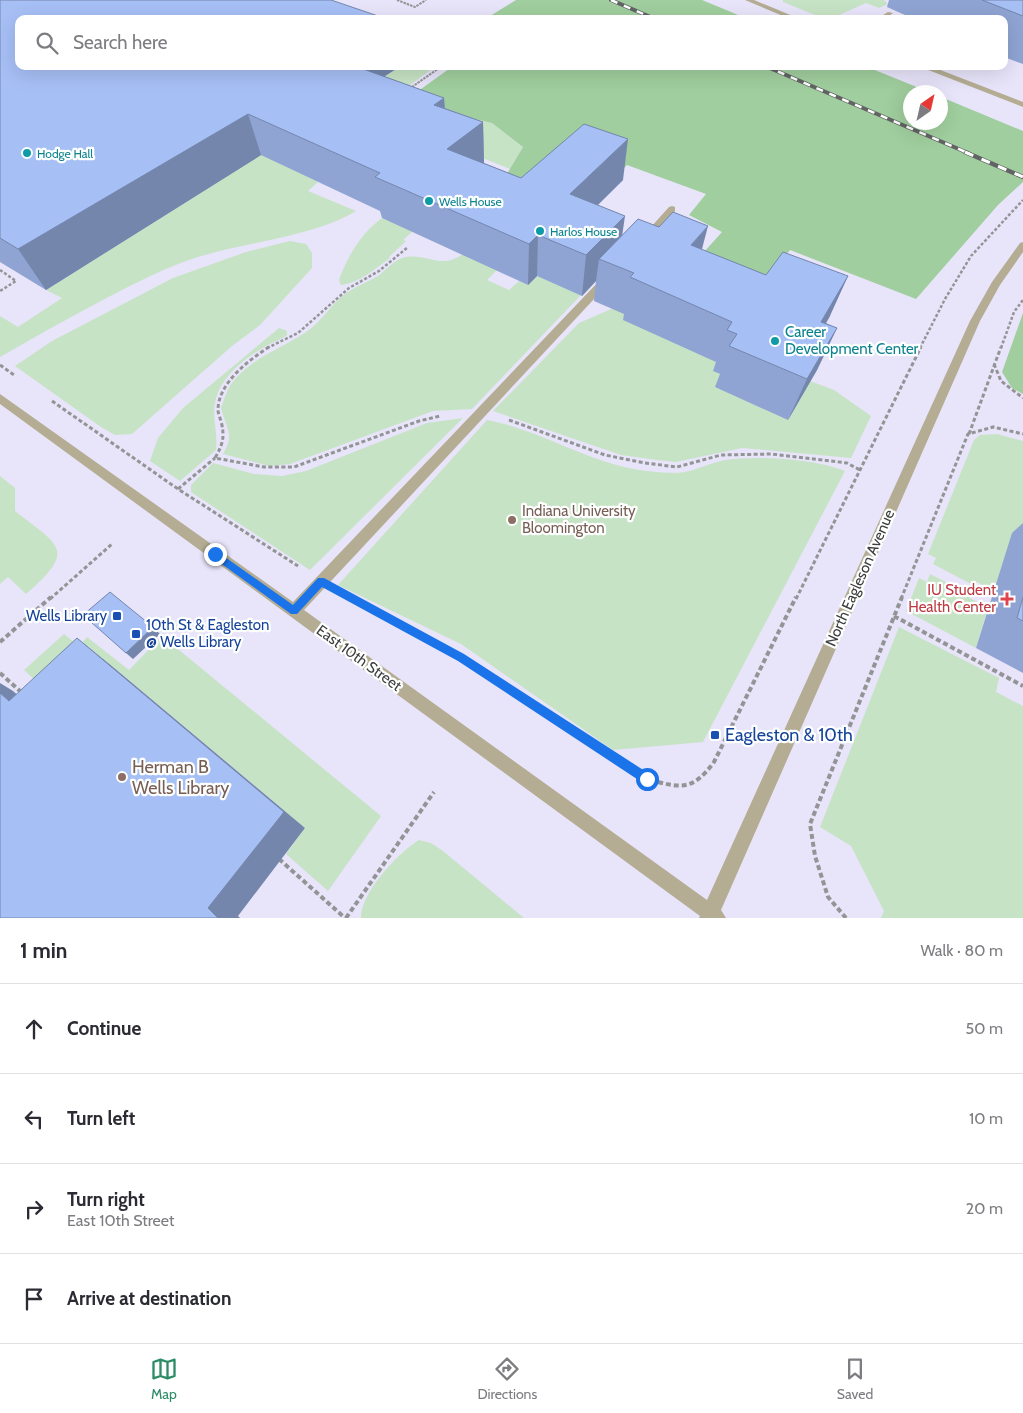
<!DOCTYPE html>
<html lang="en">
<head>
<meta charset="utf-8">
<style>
	:root { --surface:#fff; --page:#f2f2f3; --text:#2b2b33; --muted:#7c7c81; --line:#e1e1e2; --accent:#2c8c66 }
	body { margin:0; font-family:Cabin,sans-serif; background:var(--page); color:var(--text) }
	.compass { position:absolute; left:903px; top:85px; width:45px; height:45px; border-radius:50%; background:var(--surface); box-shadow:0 5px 20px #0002; rotate:34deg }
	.stop { position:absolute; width:15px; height:15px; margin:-11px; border:4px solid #1a73e8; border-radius:50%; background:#fff }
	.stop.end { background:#1a73e8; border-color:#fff; box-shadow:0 1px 5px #0008 }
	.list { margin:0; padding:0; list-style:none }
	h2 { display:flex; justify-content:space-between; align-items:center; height:65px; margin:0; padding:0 20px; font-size:21px }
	h2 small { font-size:16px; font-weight:400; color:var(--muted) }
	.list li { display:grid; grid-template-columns:32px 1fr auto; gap:15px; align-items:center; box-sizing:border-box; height:90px; padding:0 20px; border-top:1px solid var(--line) }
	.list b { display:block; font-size:19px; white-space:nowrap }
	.list p { margin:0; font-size:16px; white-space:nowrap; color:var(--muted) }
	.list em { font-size:16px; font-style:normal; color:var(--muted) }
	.icon { flex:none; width:28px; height:28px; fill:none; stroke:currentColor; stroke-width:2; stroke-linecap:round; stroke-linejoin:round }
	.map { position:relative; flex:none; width:1023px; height:918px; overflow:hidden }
	.search { position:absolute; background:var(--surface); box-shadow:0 5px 20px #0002; left:15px; right:15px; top:15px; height:55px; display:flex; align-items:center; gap:12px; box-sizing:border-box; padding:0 18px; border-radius:10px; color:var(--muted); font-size:19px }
	.sheet { height:425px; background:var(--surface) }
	nav { display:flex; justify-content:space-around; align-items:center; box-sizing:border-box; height:70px; border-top:1px solid var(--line); background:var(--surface); font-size:14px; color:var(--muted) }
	nav a { display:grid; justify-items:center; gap:2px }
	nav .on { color:var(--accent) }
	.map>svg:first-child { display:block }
	.education { fill:#e8e4fa; fill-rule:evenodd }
	.green { fill:#c7e3c5 }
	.forest { fill:#a0ce9e }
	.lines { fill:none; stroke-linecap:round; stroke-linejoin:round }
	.path-far3 { stroke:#939495; stroke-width:2; stroke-dasharray:2.5 1; stroke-linecap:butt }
	.path-far2 { stroke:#939495; stroke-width:2.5; stroke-dasharray:3 2; stroke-linecap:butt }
	.path-far1 { stroke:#939495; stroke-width:3; stroke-dasharray:4 2.5; stroke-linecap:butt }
	.path { stroke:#939495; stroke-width:4; stroke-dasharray:5 3; stroke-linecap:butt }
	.minor { fill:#b4ad93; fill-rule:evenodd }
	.rail-far1-casing { stroke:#626364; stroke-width:4 }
	.rail-casing { stroke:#626364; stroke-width:4.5 }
	.rail-far1 { stroke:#feffff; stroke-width:2.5; stroke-dasharray:7; stroke-linecap:butt }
	.rail { stroke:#feffff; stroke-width:3; stroke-dasharray:9; stroke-linecap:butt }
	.wall { fill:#8fa4d3 }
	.shaded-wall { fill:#7486ac }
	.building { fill:#a6bff5; stroke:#7486ac }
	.route { fill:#1a73e8 }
	.culture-dot { fill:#0f9aa8; stroke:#feffff; stroke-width:2 }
	.education-dot { fill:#8d6e63; stroke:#feffff; stroke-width:2 }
	.health-dot { fill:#e0444e; stroke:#feffff; stroke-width:2 }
	.transit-dot { fill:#1a4fb4; stroke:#feffff; stroke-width:2 }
	.labels { text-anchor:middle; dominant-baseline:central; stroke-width:4.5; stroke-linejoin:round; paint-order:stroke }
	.far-culture-label { font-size:12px; fill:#0d838f; stroke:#feffff; text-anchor:start }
	.culture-label { font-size:15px; fill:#0d838f; stroke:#feffff; text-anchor:start }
	.education-label { font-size:15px; fill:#785e54; stroke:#feffff; text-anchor:start }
	.street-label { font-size:15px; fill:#3d3d3e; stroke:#feffff }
	.health-label { font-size:15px; fill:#be3a42; stroke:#feffff; text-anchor:end }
	.transit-label { font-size:15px; fill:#164399; stroke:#feffff; text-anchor:end }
	.near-transit-label { font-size:18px; fill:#164399; stroke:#feffff; text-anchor:start }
	.near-education-label { font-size:18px; fill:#785e54; stroke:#feffff; text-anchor:start }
</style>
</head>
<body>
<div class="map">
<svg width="1023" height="918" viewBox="0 0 1023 918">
	<rect width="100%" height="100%" fill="#f0f1f3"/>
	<path class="education" d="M0 0H1023V918H0ZM19 19H1004V66H19ZM910 92H940V122H910Z"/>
	<path class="green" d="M783 0H884L888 4 879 8 866 3 839 15 845 19H825L783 2Z
		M401 66H436L370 114 308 177 318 182 308 191 356 211C312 238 240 242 189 260 165 268 142 280 120 291 79 312 40 334 0 357V316L18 327 62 298 46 290Z
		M403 102 492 123 523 147 510 169 458 148Z
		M382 218 413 231 403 240 406 241 389 257 390 258C375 269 359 283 341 285L339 280C347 257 362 232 382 218Z
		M290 241 306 244 312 253V268L260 325 232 346 132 434 115 435 101 427 15 366 52 341 173 278 246 252Z
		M463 254 497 270 487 280 509 290 519 281 528 285 537 276 581 295 472 409 433 411 290 464 269 466 223 454C235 434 226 428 221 408 225 397 228 386 236 378 259 354 281 349 306 332 320 323 329 308 341 297 352 288 366 283 378 276 386 270 393 261 402 258 426 251 440 271 463 254Z
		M762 285 831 315 829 318 767 294 714 371 723 376 810 381 834 390 871 416 851 458 742 448 676 462 657 460 621 455 493 411 579 323 618 306Z
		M279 328 287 331V335C281 340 273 342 266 346 245 358 220 377 215 403 212 417 218 433 216 450L180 481 150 461 158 438 183 408Z
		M463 418 310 570 191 492V485L213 463 254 474 282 476 306 471 427 423Z
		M487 420C542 430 591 465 647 471 656 472 667 473 677 473 693 472 709 463 725 460 756 455 817 459 845 471L703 742 613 750 461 644 338 585Z
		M997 434 1023 441V538L994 591 977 582 975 586 933 564 936 558 928 554 974 440 980 435Z
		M0 476 15 488V511C59 546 78 549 26 594L8 577 0 584Z
		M930 574 971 595 970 598 988 608 976 648 906 611 919 578 927 582Z
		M899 627 999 678 996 692 1023 706V918H881L884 911 851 846 820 827Z
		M64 634 79 646 87 637 129 670 162 636 381 816 328 891 286 854 305 828 113 667 40 685 24 670Z
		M419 840 431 843 443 851 524 918H361C361 892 398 853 419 840Z"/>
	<path class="forest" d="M516 0H702L748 19H485Z
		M453 66H865L929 92H910V122H940L941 97 1023 131V182L998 205 916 299 790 250 769 277 704 252 722 232 689 215 706 194 627 165 615 177 483 214 523 147 492 123 403 102Z
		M1023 313V394L1012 388 1002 372Z"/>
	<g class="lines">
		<path class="path-far3" d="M397 0 415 7 426 0
			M409 89 442 66"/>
		<path class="path-far2" d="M0 270 16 281 0 291
			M267 348 298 333 349 288 379 271 408 247
			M920 348 945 299 971 256 1023 200
			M1001 348 1014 312 1023 300"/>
		<path class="path-far1" d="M269 347C249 360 218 383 218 410 218 413 220 418 221 421 225 437 223 444 215 458L264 467H294L419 421 440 416
			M994 364 1001 381 1023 398
			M0 365 14 375
			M52 401 178 489 298 566
			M509 420 605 455 645 463 677 467 721 455 772 454 847 463 860 470
			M969 434 1001 347
			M178 489 215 458
			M346 595 353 599
			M50 599 112 544
			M796 599 921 347
			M901 599 968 434 993 427 1023 434"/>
		<path class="path" d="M350 597 461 657 647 779C680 788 692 792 714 762L796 597
			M894 616 1023 686
			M0 642 51 597
			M0 673 21 692
			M279 859 345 918
			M346 918 434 792
			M846 918 828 897 815 856 810 824 902 597"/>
		<path class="minor" d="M745 0H754L800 19H790Z
			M888 12 893 13 885 19H877Z
			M918 66H930L1023 102V107Z
			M672 206 675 207V211L648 241H642V237L669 207Z
			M1023 242V252L1000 285 980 321 721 910 726 918H699L700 916 0 404V394L293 602 601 279H609V283L304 610 707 900 970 321 992 282 1020 243Z"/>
		<g class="rail-far1-casing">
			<path id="rail-far1" d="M611 0 655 19
				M765 66 968 153"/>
		</g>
		<g class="rail-casing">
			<path id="rail" d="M965 152 1023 177"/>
		</g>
		<use href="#rail-far1" class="rail-far1"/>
		<use href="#rail" class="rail"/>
	</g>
	<path class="wall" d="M0 0 384 77 444 98 445 108 483 122 484 163 521 178 623 180 598 205 622 235 702 250 766 275 848 276 826 323 837 328 817 370 788 420 715 387 720 374 713 371 716 362 623 320 624 314 594 301 596 281 582 296 537 276 528 285 382 218 380 211 261 155 46 290 0 262Z
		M889 0H1023V64L1004 57V19H914L887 7Z
		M1023 523V673L976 648 1012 533Z"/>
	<path class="shaded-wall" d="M340 66H401L347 100Z
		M444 98 447 138 434 105Z
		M248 114 261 155 46 290 18 249Z
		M483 122 484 163 451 190 447 149Z
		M628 139 623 180 567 235 570 194Z
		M625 216 619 257 599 259 596 281 582 296 586 255Z
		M708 226 697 268 691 245Z
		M538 235 537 276 528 285 529 244Z
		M848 276 829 318 802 363 821 322Z
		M837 328 817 370 788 420 807 379Z
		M153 627 160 634 133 659 126 653Z
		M77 638 113 667 305 828 238 916 240 918H218L208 908Z
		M0 683 13 691 53 726 9 701 0 693Z"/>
	<path class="building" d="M0 0H331L387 19H19V66H355L444 98 434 105 483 122 447 149 521 178 584 124 628 139 570 194 625 216 586 255 538 235 529 244 375 177 380 173 248 114 18 249 0 238Z
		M982 0H1023V16Z
		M673 212 708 226 691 245 766 275 783 252 848 276 821 322 837 328 807 379 729 346 737 334 727 330 732 322 630 277 634 273 599 259 638 219 659 227Z
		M110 592 153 627 126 653 83 615Z
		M1023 597V621L1017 618Z
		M77 638 284 812 208 908 218 918H0V693L9 701Z"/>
	<path class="route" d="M215 550 293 605 318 578H324L464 654 651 775V783H643L458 661 322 587 297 614H291L212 557 210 554Z"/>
	<g class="culture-dot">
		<circle cx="27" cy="153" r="5"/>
		<circle cx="429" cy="201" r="5"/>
		<circle cx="540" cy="231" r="5"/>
		<circle cx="775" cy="341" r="5"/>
	</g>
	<g class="education-dot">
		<circle cx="512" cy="520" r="5"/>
		<circle cx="122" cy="777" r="5"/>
	</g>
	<path class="health-dot" d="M1004.5 591.5h5v5h5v5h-5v5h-5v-5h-5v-5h5z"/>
	<g class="transit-dot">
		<rect x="112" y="611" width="10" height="10" rx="2.5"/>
		<rect x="131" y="629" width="10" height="10" rx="2.5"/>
		<rect x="710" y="730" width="10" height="10" rx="2.5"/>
	</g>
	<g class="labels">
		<g class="far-culture-label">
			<text x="37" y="153">Hodge Hall</text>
			<text x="439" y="201">Wells House</text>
			<text x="550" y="231">Harlos House</text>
		</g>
		<g class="culture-label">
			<text x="785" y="332">Career<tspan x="785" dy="17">Development Center</tspan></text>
		</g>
		<g class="education-label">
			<text x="522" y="511">Indiana University<tspan x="522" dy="17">Bloomington</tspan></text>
		</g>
		<g class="street-label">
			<text transform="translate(860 578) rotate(-66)">North Eagleson Avenue</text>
			<text transform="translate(359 658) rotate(36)">East 10th Street</text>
		</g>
		<g class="health-label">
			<text x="996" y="590">IU Student<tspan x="996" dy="17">Health Center</tspan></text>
		</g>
		<g class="transit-label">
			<text x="107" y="616">Wells Library</text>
			<text x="146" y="625" text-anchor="start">10th St &amp; Eagleston<tspan x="146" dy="17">@ Wells Library</tspan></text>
		</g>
		<g class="near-transit-label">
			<text x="725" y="735">Eagleston &amp; 10th</text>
		</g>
		<g class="near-education-label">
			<text x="132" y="767">Herman B<tspan x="132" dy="21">Wells Library</tspan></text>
		</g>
	</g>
</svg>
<svg class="compass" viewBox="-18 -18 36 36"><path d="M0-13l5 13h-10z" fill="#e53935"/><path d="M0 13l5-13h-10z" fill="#7c7c81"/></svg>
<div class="stop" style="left:647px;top:779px"></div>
<div class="stop end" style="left:215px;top:554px"></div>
<div class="search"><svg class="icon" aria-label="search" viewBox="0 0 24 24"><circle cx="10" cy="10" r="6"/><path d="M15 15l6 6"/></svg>Search here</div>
</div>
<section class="sheet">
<h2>1 min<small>Walk · 80 m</small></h2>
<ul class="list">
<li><svg class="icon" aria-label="ahead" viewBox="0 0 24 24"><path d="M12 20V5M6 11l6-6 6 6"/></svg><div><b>Continue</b></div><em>50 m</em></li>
<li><svg class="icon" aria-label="left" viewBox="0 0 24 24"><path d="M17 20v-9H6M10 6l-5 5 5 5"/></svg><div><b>Turn left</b></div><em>10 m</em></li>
<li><svg class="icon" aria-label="right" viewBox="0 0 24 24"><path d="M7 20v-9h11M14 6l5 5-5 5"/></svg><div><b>Turn right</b><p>East 10th Street</p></div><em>20 m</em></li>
<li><svg class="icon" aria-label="arrive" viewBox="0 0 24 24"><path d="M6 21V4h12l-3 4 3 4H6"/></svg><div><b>Arrive at destination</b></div></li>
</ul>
</section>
<nav>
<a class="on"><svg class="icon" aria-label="map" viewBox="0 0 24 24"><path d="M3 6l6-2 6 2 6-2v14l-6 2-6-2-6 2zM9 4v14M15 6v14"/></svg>Map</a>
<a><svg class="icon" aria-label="directions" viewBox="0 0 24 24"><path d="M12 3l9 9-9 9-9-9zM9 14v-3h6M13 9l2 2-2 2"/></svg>Directions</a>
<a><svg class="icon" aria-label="saved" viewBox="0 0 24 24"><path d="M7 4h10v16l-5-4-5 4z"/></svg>Saved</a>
</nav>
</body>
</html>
